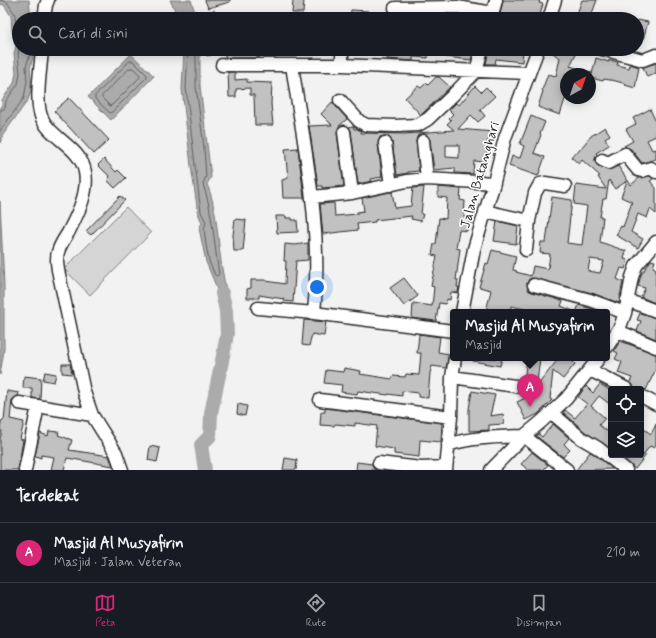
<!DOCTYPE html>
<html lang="id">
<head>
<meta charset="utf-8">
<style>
	:root { --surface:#171b24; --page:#242831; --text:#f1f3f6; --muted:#9ea1a6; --line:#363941; --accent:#db2777 }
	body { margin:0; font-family:Mynerve,sans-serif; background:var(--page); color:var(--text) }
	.controls { position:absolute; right:12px; bottom:12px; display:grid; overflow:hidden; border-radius:4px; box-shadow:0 2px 10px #0003 }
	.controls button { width:36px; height:36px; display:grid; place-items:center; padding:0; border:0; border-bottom:1px solid var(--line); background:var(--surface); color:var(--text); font:20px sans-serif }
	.compass { position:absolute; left:560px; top:68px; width:36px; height:36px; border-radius:50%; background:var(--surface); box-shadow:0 2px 10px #0003; rotate:40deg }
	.you { position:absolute; left:317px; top:287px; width:14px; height:14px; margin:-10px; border:3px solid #fff; border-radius:50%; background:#1a73e8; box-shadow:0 0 0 6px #1a73e833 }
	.badge { display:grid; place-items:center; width:26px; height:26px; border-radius:50%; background:var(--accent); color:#fff; font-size:13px; font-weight:700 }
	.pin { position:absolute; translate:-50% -33px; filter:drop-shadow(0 1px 2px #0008) }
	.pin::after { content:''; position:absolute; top:21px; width:14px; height:12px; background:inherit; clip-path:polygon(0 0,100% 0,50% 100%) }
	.popup { position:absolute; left:450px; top:309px; width:160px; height:52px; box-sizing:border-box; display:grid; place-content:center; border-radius:4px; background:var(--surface); filter:drop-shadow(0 1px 3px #0005); font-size:13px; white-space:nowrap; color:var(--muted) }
	.popup b { font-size:15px; color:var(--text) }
	.popup::after { content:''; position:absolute; left:50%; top:100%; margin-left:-8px; border:8px solid transparent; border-top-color:var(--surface) }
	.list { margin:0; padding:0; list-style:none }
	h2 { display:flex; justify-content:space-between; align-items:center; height:52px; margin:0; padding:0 16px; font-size:17px }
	h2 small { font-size:13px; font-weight:400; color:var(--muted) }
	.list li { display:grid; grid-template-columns:26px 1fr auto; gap:12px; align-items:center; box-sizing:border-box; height:60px; padding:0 16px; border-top:1px solid var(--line) }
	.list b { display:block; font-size:15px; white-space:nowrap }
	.list p { margin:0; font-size:13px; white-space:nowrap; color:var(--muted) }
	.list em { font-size:13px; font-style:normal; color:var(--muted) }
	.icon { flex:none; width:22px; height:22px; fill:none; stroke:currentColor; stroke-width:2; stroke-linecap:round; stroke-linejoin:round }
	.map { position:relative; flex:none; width:656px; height:470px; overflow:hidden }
	.search { position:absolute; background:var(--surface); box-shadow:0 2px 10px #0003; left:12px; right:12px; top:12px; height:44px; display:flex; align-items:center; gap:10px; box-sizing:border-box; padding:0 14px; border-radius:22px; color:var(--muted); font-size:15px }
	.sheet { height:112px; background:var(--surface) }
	nav { display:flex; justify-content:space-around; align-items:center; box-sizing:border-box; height:56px; border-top:1px solid var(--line); background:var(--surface); font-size:11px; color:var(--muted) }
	nav a { display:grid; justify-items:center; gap:2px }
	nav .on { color:var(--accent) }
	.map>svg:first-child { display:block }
	.grass { fill:#d5d5d5; stroke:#808080 }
	.water { fill:#ababab; stroke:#787878 }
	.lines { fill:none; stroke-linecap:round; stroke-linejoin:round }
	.shore { stroke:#5e5e5e; stroke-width:1 }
	.river { stroke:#ababab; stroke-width:14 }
	.building { fill:#c1c1c1; stroke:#2b2b2b; fill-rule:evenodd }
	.minor-casing { stroke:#2b2b2b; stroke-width:15 }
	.minor { stroke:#fff; stroke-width:12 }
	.labels { text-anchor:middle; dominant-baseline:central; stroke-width:3; stroke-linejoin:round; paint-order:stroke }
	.street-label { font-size:14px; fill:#2b2b2b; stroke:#fff }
</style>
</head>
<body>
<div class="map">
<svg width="656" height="470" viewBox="0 0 656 470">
	<rect width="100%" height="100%" fill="#f2f2f2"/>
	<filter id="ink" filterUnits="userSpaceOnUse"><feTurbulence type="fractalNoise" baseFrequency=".025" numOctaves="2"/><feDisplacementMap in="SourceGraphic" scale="8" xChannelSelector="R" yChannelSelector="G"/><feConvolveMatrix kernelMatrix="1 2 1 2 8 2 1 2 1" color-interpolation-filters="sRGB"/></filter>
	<g filter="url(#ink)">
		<path class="grass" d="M126 207 151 233 90 295 64 269Z"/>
		<path class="water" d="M0 0H29L31 19H19V49H34V53L30 68 31 80V91L28 100 3 135 0 143V109L2 106V100L14 83 16 73 14 54 16 46 12 30 11 16 4 5 0 4Z
			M170 0H191L197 19H179Z
			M184 49H200V86L211 177 207 184C216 206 217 230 220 254 222 272 226 289 229 307L226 311 220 307 216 286 206 262 199 228 202 223 198 213 191 166 182 89Z
			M131 54 154 76 111 120 88 97Z
			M0 201 4 285V350L0 375Z"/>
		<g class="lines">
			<path class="shore" d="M0 0 7 2 15 14 16 30 19 43
				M188 49 186 88 195 165 201 212 206 222 204 229 206 245 209 261 215 275 217 276 219 274C214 244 213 213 203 184L206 176 204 148 196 86V49
				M130 61H133L147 75V77L112 112 110 113 95 99V96Z
				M130 68H133L140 75V77L112 105 110 106 102 98V96Z
				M0 111 5 108 6 101 18 84 20 73 18 55 19 49
				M0 131 24 98 27 81 26 67 30 53V49"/>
			<path class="river" d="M205 470 201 445 210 436 211 413 222 361 227 334 226 311 222 293"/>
		</g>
		<path class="building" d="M205 0H230V2L208 8Z
			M293 0H304L303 13H292Z
			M503 0H540L539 3 543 4 539 19H499Z
			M582 0H597L590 19H575Z
			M214 10 217 19H191V18Z
			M351 10 368 11V19H350Z
			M399 15H424L423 19H399Z
			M637 20 648 22 642 43 637 41Z
			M205 49H259V58H225V51L207 56Z
			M388 49H429L428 58 413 57V61L387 59Z
			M447 49H474L471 60 446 57Z
			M489 49H523L522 62 496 59 495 64H486Z
			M547 49H578L570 66 592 73V74H566V99H565L560 115 538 107 543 91 542 90 548 74 556 76 560 58Z
			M596 58 609 62V60L618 62 617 65 629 68 630 64 639 67 635 88 625 85 626 84 616 81 604 79 603 81 591 78Z
			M656 63V73L647 77 643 67Z
			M228 72H235V80L247 79V82L272 83 271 104 273 125H255L254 95H250V88L236 89V97H229Z
			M436 77H439L450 87 421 115 405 98 418 86 421 88 426 83 428 85Z
			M475 86 481 92 486 87 495 96 480 110 485 116 478 122 471 115 458 129 494 132 493 141 488 140 486 162 474 161 473 174 455 173V168L434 170 430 140 426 134H423L418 135 416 141 419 171 408 172V173L397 175 392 142 388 136H384L380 137 378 144 382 177 371 179 372 181 358 184 351 131 349 127 353 126 354 129H357L361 131V133L405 134 454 130 447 124 451 120 449 118 453 114 449 110 456 103 459 105ZM446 145H459V158L446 157Z
			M69 98 109 140 94 154 54 111Z
			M332 102 347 119 339 126 337 133 344 186 322 188V186H318L309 126 332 125 321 114Z
			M650 109 656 122V136L647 140 652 150 656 149V159L642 163 631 149 624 146 633 141 626 129 636 124 633 118Z
			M531 116 545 122 540 134 541 135 534 153 545 157 538 176 509 166 512 156 520 158 524 146 520 144Z
			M605 127 610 135 605 138 609 145 596 153 597 154 595 160 596 164 608 170 618 166 631 185 639 178 650 176 653 179 650 181 656 188V214L650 209 647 218 638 214 631 232 643 239 638 248 616 235 621 226 623 227 632 202 621 197 627 181 615 189 609 180 606 199H603L600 217H603L600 242 626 251 624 259 628 260 625 269 621 268 617 279 623 282 620 296H621L619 303 592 293 532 278 529 279 527 283 528 290 532 292 563 301 561 306 576 312 579 305 601 312H538L511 306 510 312H486L491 290 479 287 486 263 488 264 492 250 516 256 513 270 517 271 516 272 531 276 533 266 548 269 550 254 540 253 541 242H546L552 197 572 200 567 243 582 245 587 206 574 204 576 185 606 189 598 177 600 176 582 160 579 164 571 157 575 152 577 153 591 136ZM590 259 604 261 600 273 588 271Z
			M298 148 304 198H283L282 180 288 178 285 149Z
			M104 159 116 172 118 170 126 178 115 188 107 180 110 177 98 165Z
			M424 187 421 214H423L421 221 411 219 412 216 375 220V222L357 224 358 230 323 234 320 204 334 203 335 216 357 214V212L364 211 362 198 390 192H392L395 208 411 206 413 188Z
			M438 187 461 189 460 200 465 201 464 217H473L472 223H468L467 231 459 230 456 248 460 249 456 280H458L457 287H459L458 293 451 292 450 300 447 299 446 304 439 303 436 321 412 318 413 303 432 306 434 287 431 286 437 256 432 255 434 244H436L439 218 446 219 447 198 438 197Z
			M120 196 125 200 91 235 86 231Z
			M276 216H286V218H292V220H297L298 232 277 233Z
			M235 219 246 220 243 251H234L233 235Z
			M497 221 518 226 516 244 494 241Z
			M308 243V260L296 261 293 302 284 301V299L259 295V298H247V289L251 288V280H266V281L285 284 286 261H284L285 244 295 245Z
			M651 260 655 261 653 267 656 269 655 303 641 297 645 288 638 286 641 275Z
			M404 278 418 296 404 306 390 288Z
			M640 313 656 318V339L637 331 641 321 637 320Z
			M304 320 326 322 324 336 312 334 309 346 302 345Z
			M419 334 440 337 438 352 449 354 446 368 432 366 430 373 428 398 418 397 419 393 402 391V396L388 394V395L358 391 357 394 341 392 342 385 324 383 326 370 343 372 344 368 361 371 360 374 392 379 393 376 405 377 406 374 419 375 421 353H417Z
			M620 341 656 354V369L646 390 641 389H634L633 385 630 382 632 378 618 373 622 362 615 359 618 353 614 351Z
			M474 358H502L500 366 473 361Z
			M527 358H540L537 382 524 380Z
			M559 358H574L572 361 575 364 563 379 553 371 550 399 552 400 538 414 526 420 517 402 536 393 537 386Z
			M62 364H70L72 374 62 373Z
			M45 372 56 374 54 382 43 380Z
			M24 376 41 378 40 399 32 398V388H23Z
			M600 384 611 391V405L599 396 591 406 605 418 599 425 611 434V449L585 432 563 412 565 410 575 418 587 404 578 397 586 386 593 393Z
			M7 391 19 393 18 396 12 400 10 419 24 422 20 439 23 440 18 470H0V439L2 431H0V428L2 420H4Z
			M472 391 495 395 490 416 503 414 504 424 489 425V430L469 431V409Z
			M238 404 247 406 245 416 237 414Z
			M325 408 442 423 441 442 420 440 419 457 394 454V449L375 446 377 426 355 423V426L335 424 334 426 320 425 321 412H325Z
			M553 424 569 438 564 444 570 450 563 457 536 436 539 434 542 437Z
			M656 424V444L654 448 650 446 643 455H646L635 469 619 455H641V427L651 434Z
			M49 431 59 432 58 435 72 440 69 450 109 456 113 466 67 458 64 470H51L54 457 41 455V458L35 456 40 433 48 436Z
			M150 446 160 448 157 462 148 460Z
			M532 452 548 465 543 470H528L521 464Z
			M590 452 594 454 613 469 576 470Z
			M285 458 297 460 296 470H283Z
			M357 462 372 464 374 469 377 470H356Z"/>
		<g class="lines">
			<g class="minor-casing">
				<path id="minor" d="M395 8 457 7 493 13
					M44 19 46 5 48 0
					M491 19 496 0
					M549 19 555 0
					M42 49C41 67 35 99 41 116 49 138 81 147 85 172 89 193 77 215 68 233 64 239 60 245 58 252 56 258 57 264 58 270L84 392 92 415 116 453 122 470
					M342 49V65
					M602 49 643 60 656 55
					M222 65H342L529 73
					M292 65C304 147 323 230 314 313L453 331
					M340 100 359 121 366 125 395 126 418 125 428 119 452 96 476 71 482 49
					M344 132 352 193
					M423 141 427 179
					M385 143 391 185
					M602 160 608 163 625 154 638 170 642 171 651 168 656 172
					M312 197 352 193 407 181 427 179 494 183
					M485 211 529 221 535 193 540 184 545 183 565 186
					M526 250 529 221
					M534 285 590 300 625 313
					M627 300 656 311
					M258 308 314 313
					M462 312 474 249 493 186 505 138 538 49
					M618 331 656 347
					M607 347 620 327 625 313 632 277 636 266 656 242
					M590 370 627 389
					M452 377 522 387
					M641 396 656 404
					M320 400 451 417
					M19 403 92 415
					M552 413 581 438 598 448 626 470
					M448 445C472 437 499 437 524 436L567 470
					M379 463 421 468 446 467
					M25 470 38 406
					M446 470 451 417 452 377 455 358
					M491 470 524 436 541 422 566 399 599 358"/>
			</g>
			<use href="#minor" class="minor"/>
		</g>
	</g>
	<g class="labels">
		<g class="street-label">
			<text transform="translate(480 175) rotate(-74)">Jalan Batanghari</text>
		</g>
	</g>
</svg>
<div class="controls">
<button><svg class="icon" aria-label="locate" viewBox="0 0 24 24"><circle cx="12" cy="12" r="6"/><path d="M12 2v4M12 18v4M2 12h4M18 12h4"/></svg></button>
<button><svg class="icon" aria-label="layers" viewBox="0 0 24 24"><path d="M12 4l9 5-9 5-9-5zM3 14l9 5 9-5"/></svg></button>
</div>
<svg class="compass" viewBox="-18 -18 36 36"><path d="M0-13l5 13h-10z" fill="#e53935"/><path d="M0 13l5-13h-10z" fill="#9ea1a6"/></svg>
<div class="you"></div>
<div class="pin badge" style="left:530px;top:407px">A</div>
<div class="popup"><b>Masjid Al Musyafirin</b>Masjid</div>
<div class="search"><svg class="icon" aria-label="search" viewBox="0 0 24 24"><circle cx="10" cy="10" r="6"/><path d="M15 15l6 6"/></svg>Cari di sini</div>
</div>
<section class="sheet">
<h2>Terdekat<small></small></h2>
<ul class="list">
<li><span class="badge">A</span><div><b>Masjid Al Musyafirin</b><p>Masjid · Jalan Veteran</p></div><em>210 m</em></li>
</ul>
</section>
<nav>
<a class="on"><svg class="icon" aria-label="map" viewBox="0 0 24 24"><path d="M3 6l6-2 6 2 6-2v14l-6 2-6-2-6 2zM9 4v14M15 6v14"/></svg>Peta</a>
<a><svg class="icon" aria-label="directions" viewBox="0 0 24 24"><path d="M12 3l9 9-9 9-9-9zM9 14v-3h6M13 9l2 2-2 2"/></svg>Rute</a>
<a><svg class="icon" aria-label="saved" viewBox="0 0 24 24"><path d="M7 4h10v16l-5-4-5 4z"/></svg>Disimpan</a>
</nav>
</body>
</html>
